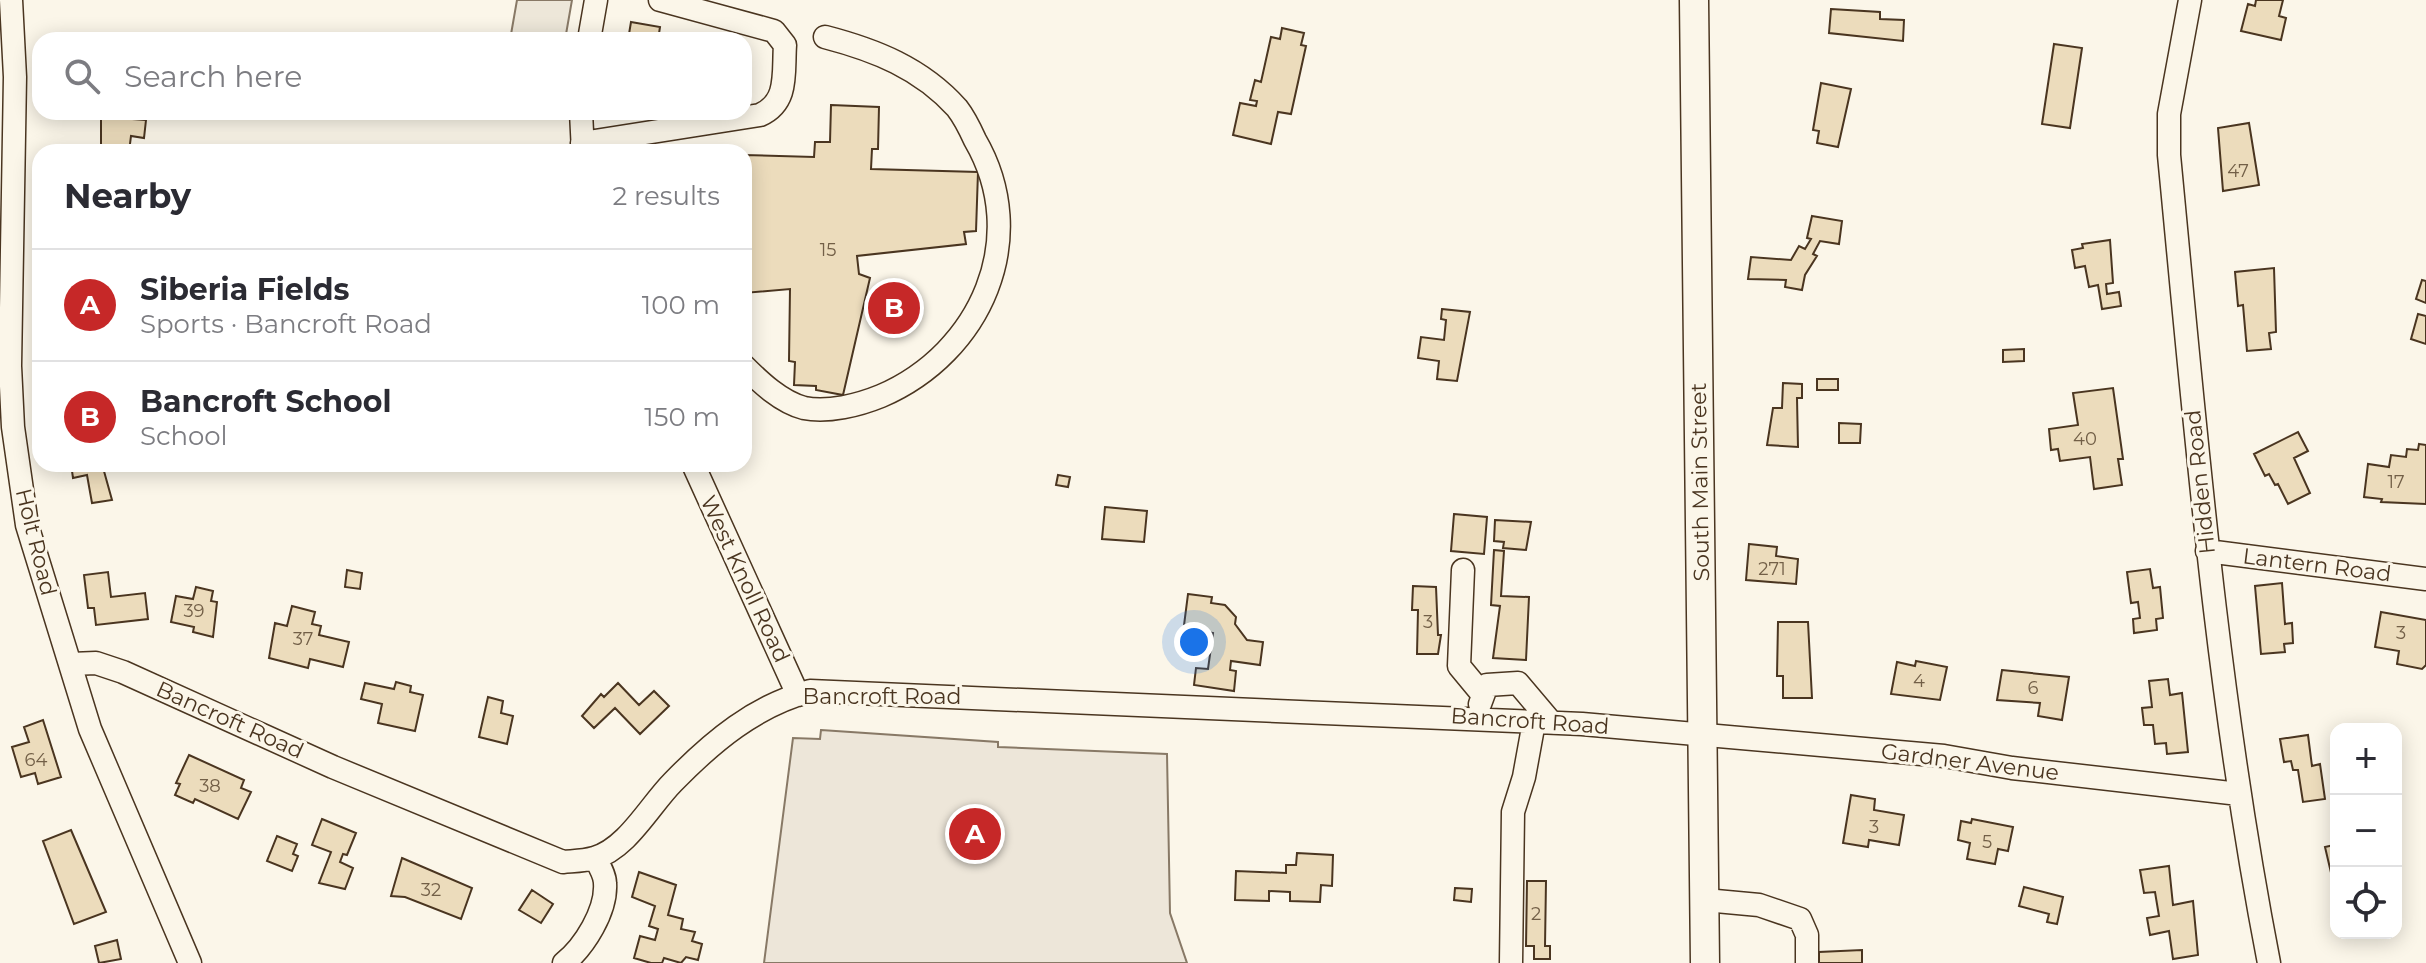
<!DOCTYPE html>
<html lang="en">
<head>
<meta charset="utf-8">
<style>
	:root { --surface:#fff; --page:#f2f2f3; --text:#2b2b33; --muted:#7c7c81; --line:#e1e1e2; --accent:#c62828 }
	body { margin:0; font-family:Montserrat,sans-serif; background:var(--page); color:var(--text) }
	.controls { position:absolute; right:24px; bottom:24px; display:grid; overflow:hidden; border-radius:16px; box-shadow:0 4px 20px #0003 }
	.controls button { width:72px; height:72px; display:grid; place-items:center; padding:0; border:0; border-bottom:2px solid var(--line); background:var(--surface); color:var(--text); font:40px sans-serif }
	.you { position:absolute; left:1194px; top:642px; width:28px; height:28px; margin:-20px; border:6px solid #fff; border-radius:50%; background:#1a73e8; box-shadow:0 0 0 12px #1a73e833 }
	.badge { display:grid; place-items:center; width:52px; height:52px; border-radius:50%; background:var(--accent); color:#fff; font-size:26px; font-weight:700 }
	.pin { position:absolute; translate:-50% -50%; border:4px solid #fff; box-shadow:0 2px 8px #0006 }
	.list { margin:0; padding:0; list-style:none }
	h2 { display:flex; justify-content:space-between; align-items:center; height:104px; margin:0; padding:0 32px; font-size:34px }
	h2 small { font-size:26px; font-weight:400; color:var(--muted) }
	.list li { display:grid; grid-template-columns:52px 1fr auto; gap:24px; align-items:center; box-sizing:border-box; height:112px; padding:0 32px; border-top:2px solid var(--line) }
	.list b { display:block; font-size:30px; white-space:nowrap }
	.list p { margin:0; font-size:26px; white-space:nowrap; color:var(--muted) }
	.list em { font-size:26px; font-style:normal; color:var(--muted) }
	.icon { flex:none; width:44px; height:44px; fill:none; stroke:currentColor; stroke-width:2; stroke-linecap:round; stroke-linejoin:round }
	.map { position:relative; flex:none; width:2426px; height:963px; overflow:hidden }
	.search { position:absolute; background:var(--surface); box-shadow:0 4px 20px #0003; left:32px; top:32px; width:720px; height:88px; display:flex; align-items:center; gap:20px; box-sizing:border-box; padding:0 28px; border-radius:24px; color:var(--muted); font-size:30px }
	.panel { position:absolute; background:var(--surface); box-shadow:0 4px 20px #0003; left:32px; top:144px; width:720px; height:328px; border-radius:24px }
	.map>svg:first-child { display:block }
	.grass { fill:#ede6d9; stroke:#887966; stroke-width:2 }
	.parking { fill:#ede7d9; stroke:#887966; stroke-width:2 }
	.building { fill:#ecdcbc; stroke:#4a3520; stroke-width:2 }
	.lines { fill:none; stroke-linecap:round; stroke-linejoin:round }
	.minor-casing { stroke:#4a3520; stroke-width:25 }
	.major-casing { stroke:#4a3520; stroke-width:31 }
	.minor { stroke:#fbf6e9; stroke-width:22 }
	.major { stroke:#fbf6e9; stroke-width:28 }
	.labels { text-anchor:middle; dominant-baseline:central; stroke-width:6; stroke-linejoin:round; paint-order:stroke }
	.number-label { font-size:18px; fill:#725f47 }
	.street-label { font-size:22px; fill:#4a3520; stroke:#fbf6e9 }
</style>
</head>
<body>
<div class="map">
<svg width="2426" height="963" viewBox="0 0 2426 963">
	<rect width="100%" height="100%" fill="#fbf6e9"/>
	<path class="grass" d="M821 730 998 742V747L1167 754 1170 913 1187 963H764L793 738 820 739Z"/>
	<path class="parking" d="M517 0H572L565 40H510Z"/>
	<path class="building" d="M2256 0H2283L2279 16 2286 18 2281 40 2241 31 2248 4 2255 6Z
		M1831 9 1880 12V19L1904 20 1903 41 1829 33Z
		M631 22 660 27 658 40H628Z
		M1282 28 1304 33 1301 45 1306 46 1291 114 1278 112 1271 144 1233 135 1240 103 1256 106 1257 101 1250 100 1255 80 1261 82 1271 37 1280 39Z
		M2054 44 2082 48 2070 128 2042 124Z
		M1821 83 1851 89 1838 147 1817 143 1819 131 1813 130Z
		M831 105 879 107 878 149H872L871 169 978 172 976 231 964 232 966 244 857 256 859 274 870 278 843 395 816 390V386L794 385 795 362 789 361 790 289 744 293V155L814 157 815 142H830Z
		M101 112H133V119L146 120 144 138 131 136 129 152H101Z
		M2249 123 2259 185 2223 191 2218 128Z
		M1812 216 1842 221 1839 244 1820 241 1813 254 1817 256 1805 275 1802 290 1785 287 1786 280 1748 279 1751 257 1791 260 1799 246 1805 249 1811 239 1807 238Z
		M2110 240 2113 283 2106 284 2107 294 2119 292 2121 306 2102 309 2098 285 2089 287 2085 266 2075 268 2072 250 2083 248 2082 244Z
		M2274 268 2276 332 2269 333 2271 349 2247 351 2243 305 2238 306 2235 272Z
		M2422 280 2426 281V303L2416 299Z
		M1442 309 1470 312 1457 381 1437 379 1439 361 1418 358 1421 337 1444 340 1446 320 1441 319Z
		M2418 314 2426 316V344L2411 339Z
		M2024 349V361L2003 362V350Z
		M1817 379H1838V390H1817Z
		M1783 383 1802 384V398H1797L1798 447 1767 445 1773 408H1782Z
		M2113 388 2123 459H2118L2122 485 2094 489 2090 457 2060 461 2058 449 2051 450 2049 429 2078 425 2073 393Z
		M1839 423 1861 424 1860 443H1839Z
		M2298 432 2308 451 2294 458 2310 493 2288 504 2278 484 2275 485 2269 474 2265 476 2254 454Z
		M2419 444 2426 445V504L2381 502 2382 499 2364 497 2368 464 2389 467 2391 455 2406 457 2407 449 2418 450Z
		M71 464H102L112 500 92 503 87 475 73 478Z
		M1058 475 1070 477 1068 487 1056 485Z
		M1105 507 1147 511 1144 542 1102 539Z
		M1454 514 1487 517 1484 554 1451 551Z
		M1495 520 1531 522 1526 550 1503 548 1504 542 1494 541Z
		M1749 544 1777 547 1776 556 1798 559 1796 584 1746 580Z
		M1494 550 1504 551 1501 596 1529 597 1526 660 1493 658 1500 606 1491 605Z
		M2150 569 2153 588 2160 587 2163 618 2156 619 2157 630 2134 633 2133 619 2140 618 2138 602 2131 603 2127 572Z
		M347 570 362 573 360 589 345 587Z
		M108 572 111 597 145 593 148 619 96 625 94 608H88L84 575Z
		M2282 583 2285 624 2292 623 2293 643 2284 644 2285 652 2261 654 2255 586Z
		M1413 586 1436 587 1438 635H1441L1438 654H1417L1418 610H1412Z
		M196 587 213 591 211 601 217 602 213 637 193 632 194 627 171 622 176 596 193 599Z
		M1188 594 1212 597 1211 603 1225 605 1236 617 1235 624 1247 640 1263 642 1260 665 1231 661 1230 670 1236 671 1234 691 1194 685 1196 668 1208 669 1213 633 1208 632V637L1183 633Z
		M292 606 315 612 312 624 321 626 319 635 349 642 343 667 310 659 308 668 269 658 275 623 287 626Z
		M2381 612 2426 620V665L2422 669 2397 664 2399 651 2375 647Z
		M1778 622H1808L1812 698H1783V676H1777Z
		M1916 661 1947 667 1940 700 1891 694 1897 662 1915 666Z
		M2002 670 2069 677 2062 720 2038 716 2040 703 1997 700Z
		M2168 679 2170 695 2182 693 2188 752 2167 754 2166 743 2155 744 2153 725H2144L2142 708 2152 707 2149 681Z
		M396 682 411 686 410 692 423 695 415 731 378 723 382 704 361 699 365 683 394 689Z
		M618 683 639 705 654 691 669 706 640 734 615 708 594 728 582 716 601 694 604 697Z
		M488 697 503 701 501 713 513 716 507 744 479 737Z
		M43 720 61 777 38 784 35 773 21 777 12 747 29 742 24 727Z
		M2308 735 2312 766 2320 764 2325 799 2303 802 2298 770H2293L2291 761 2284 762 2280 739Z
		M189 755 244 780 241 788 251 792 238 819 195 799 193 803 175 795 180 784 176 783Z
		M1851 795 1875 799 1874 810 1904 815 1899 845 1869 840 1868 847 1843 843Z
		M322 819 356 833 347 855 343 854 340 862 353 868 345 889 319 883 331 852 312 845Z
		M1972 819 2013 827 2008 851 1998 849 1995 864 1967 859 1970 843 1958 840 1961 821 1971 823Z
		M71 830 106 912 74 924 43 841Z
		M277 836 297 844 293 854 298 856 292 871 267 861Z
		M2336 837V894L2325 847 2334 845 2332 838Z
		M1297 853 1333 855 1332 886 1321 885 1320 902 1290 901V892L1269 891V901L1235 900 1236 871 1286 873V865H1296Z
		M402 858 472 888 461 919 405 897 391 896Z
		M2169 866 2173 905 2193 901 2198 955 2173 959 2169 931 2150 935 2147 918 2159 916 2155 892 2144 893 2140 870Z
		M639 872 676 885 668 915 683 919 681 929 695 932 692 941 702 944 698 960 686 957 681 963 664 958 662 963H651L634 958 640 936 655 940 658 929 649 926 655 906 632 897Z
		M1527 881H1546L1545 946H1550V959H1534V946H1526Z
		M2024 887 2063 897 2057 924 2047 922 2049 914 2019 906Z
		M1455 888 1472 889 1471 902 1454 900Z
		M532 890 553 904 541 923 519 910Z
		M117 940 121 959 99 963 95 946Z
		M1862 950V963H1819V952Z"/>
	<g class="lines">
		<g class="minor-casing">
			<path id="minor" d="M11 0 15 77 10 366 13 427 27 525 90 729 190 963
				M2190 0 2169 114V155C2195 425 2217 696 2269 963
				M589 40 596 0
				M581 112 583 152
				M582 143 760 115C789 102 783 73 785 45L774 31 660 0
				M744 366C760 382 781 402 804 408 828 413 859 405 881 396 981 353 1032 238 975 140 970 129 964 117 957 108 921 68 875 50 825 37
				M693 464 798 695
				M2207 551 2426 579
				M1463 570 1459 666 1483 695
				M71 664 96 663 123 672 333 767 563 862C573 861 584 861 594 858 627 849 650 805 673 782 713 741 755 706 810 691L1582 724 1944 756 2012 768 2239 794
				M1480 704 1487 685 1518 683 1551 722
				M1705 900 1759 905 1800 919 1807 935V963
				M564 963C584 947 607 911 605 883 605 875 599 865 595 858
				M1511 963 1513 812 1524 777 1534 722"/>
		</g>
		<g class="major-casing">
			<path id="major" d="M1694 0 1705 963"/>
		</g>
		<use href="#minor" class="minor"/>
		<use href="#major" class="major"/>
	</g>
	<g class="labels">
		<g class="number-label">
			<text x="2238" y="171">47</text>
			<text x="828" y="250">15</text>
			<text x="2085" y="439">40</text>
			<text x="2396" y="482">17</text>
			<text x="1772" y="569">271</text>
			<text x="194" y="611">39</text>
			<text x="1428" y="622">3</text>
			<text x="2401" y="633">3</text>
			<text x="303" y="639">37</text>
			<text x="1919" y="681">4</text>
			<text x="2033" y="688">6</text>
			<text x="36" y="760">64</text>
			<text x="210" y="786">38</text>
			<text x="1874" y="827">3</text>
			<text x="1987" y="842">5</text>
			<text x="431" y="890">32</text>
			<text x="1536" y="914">2</text>
		</g>
		<g class="street-label">
			<text transform="translate(1700 482) rotate(-91)">South Main Street</text>
			<text transform="translate(2200 482) rotate(-96)">Hidden Road</text>
			<text transform="translate(36 542) rotate(76)">Holt Road</text>
			<text transform="translate(2317 565) rotate(7)">Lantern Road</text>
			<text transform="translate(745 579) rotate(65)">West Knoll Road</text>
			<text x="882" y="696">Bancroft Road</text>
			<text transform="translate(230 720) rotate(24)">Bancroft Road</text>
			<text transform="translate(1530 721) rotate(4)">Bancroft Road</text>
			<text transform="translate(1970 762) rotate(7)">Gardner Avenue</text>
		</g>
	</g>
</svg>
<div class="controls">
<button>+</button>
<button>−</button>
<button><svg class="icon" aria-label="locate" viewBox="0 0 24 24"><circle cx="12" cy="12" r="6"/><path d="M12 2v4M12 18v4M2 12h4M18 12h4"/></svg></button>
</div>
<div class="you"></div>
<div class="pin badge" style="left:975px;top:834px">A</div>
<div class="pin badge" style="left:894px;top:308px">B</div>
<div class="search"><svg class="icon" aria-label="search" viewBox="0 0 24 24"><circle cx="10" cy="10" r="6"/><path d="M15 15l6 6"/></svg>Search here</div>
<section class="panel">
<h2>Nearby<small>2 results</small></h2>
<ul class="list">
<li><span class="badge">A</span><div><b>Siberia Fields</b><p>Sports · Bancroft Road</p></div><em>100 m</em></li>
<li><span class="badge">B</span><div><b>Bancroft School</b><p>School</p></div><em>150 m</em></li>
</ul>
</section>
</div>
</body>
</html>
